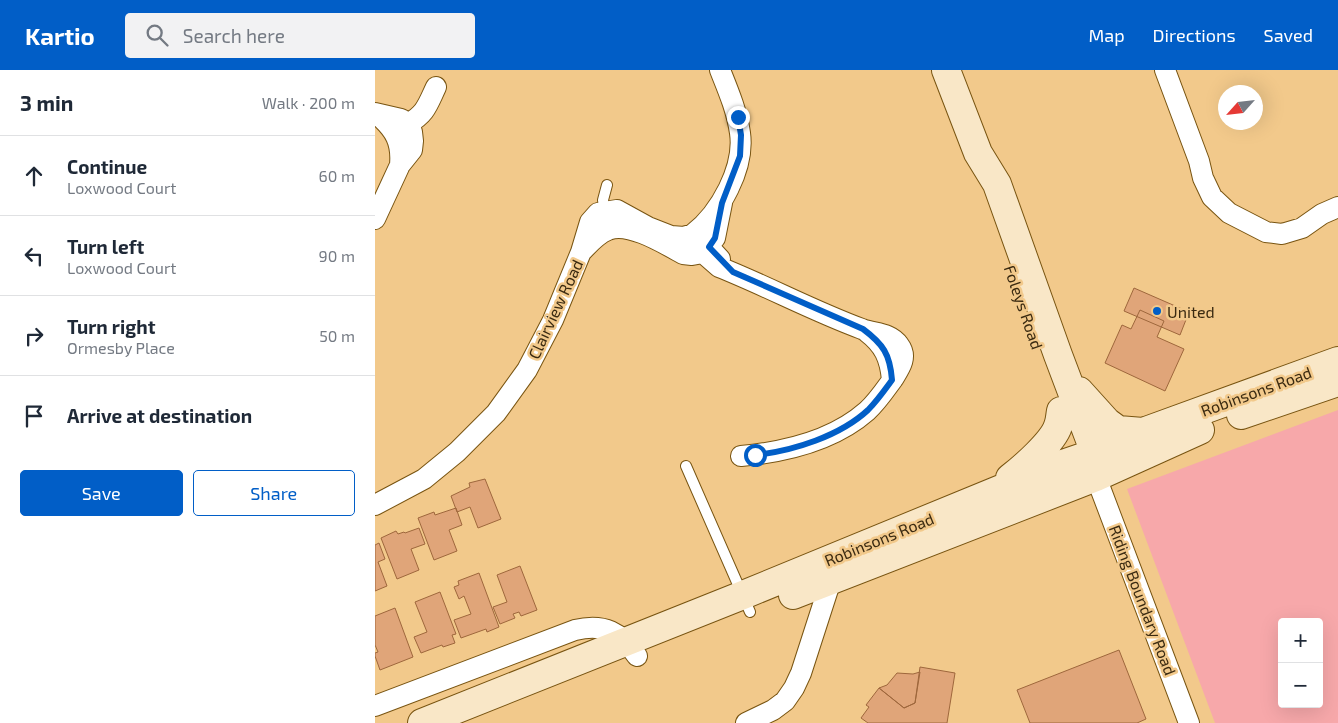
<!DOCTYPE html>
<html lang="en">
<head>
<meta charset="utf-8">
<style>
	:root { --surface:#fff; --page:#f2f2f3; --text:#1f2937; --muted:#747a83; --line:#e0e1e3; --accent:#015ec7 }
	body { margin:0; font-family:"Exo 2",sans-serif; background:var(--page); color:var(--text) }
	.controls { position:absolute; right:15px; bottom:15px; display:grid; overflow:hidden; border-radius:5px; box-shadow:0 5px 20px #0002 }
	.controls button { width:45px; height:45px; display:grid; place-items:center; padding:0; border:0; border-bottom:1px solid var(--line); background:var(--surface); color:var(--text); font:25px sans-serif }
	.compass { position:absolute; left:843px; top:15px; width:45px; height:45px; border-radius:50%; background:var(--surface); box-shadow:0 5px 20px #0002; rotate:243deg }
	.stop { position:absolute; width:15px; height:15px; margin:-11px; border:4px solid #015ec7; border-radius:50%; background:#fff }
	.stop.end { background:#015ec7; border-color:#fff; box-shadow:0 1px 5px #0008 }
	.list { margin:0; padding:0; list-style:none }
	h2 { display:flex; justify-content:space-between; align-items:center; height:65px; margin:0; padding:0 20px; font-size:21px }
	h2 small { font-size:16px; font-weight:400; color:var(--muted) }
	.list li { display:grid; grid-template-columns:32px 1fr auto; gap:15px; align-items:center; box-sizing:border-box; height:80px; padding:0 20px; border-top:1px solid var(--line) }
	.list b { display:block; font-size:19px; white-space:nowrap }
	.list p { margin:0; font-size:16px; white-space:nowrap; color:var(--muted) }
	.list em { font-size:16px; font-style:normal; color:var(--muted) }
	.actions { display:flex; gap:10px; padding:15px 20px }
	.actions a { flex:1; padding:11px 0; border:1px solid var(--accent); border-radius:5px; text-align:center; font-size:18px; color:var(--accent) }
	.actions .main { background:var(--accent); color:#fff }
	.icon { flex:none; width:28px; height:28px; fill:none; stroke:currentColor; stroke-width:2; stroke-linecap:round; stroke-linejoin:round }
	.map { position:relative; flex:none; width:963px; height:653px; overflow:hidden }
	header { display:flex; align-items:center; gap:30px; box-sizing:border-box; height:70px; padding:0 25px; background:var(--accent); color:#fff }
	header strong { font-size:24px }
	nav { display:flex; gap:28px; margin-inline-start:auto; font-size:18px }
	.search { width:350px; height:45px; background:var(--page); display:flex; align-items:center; gap:12px; box-sizing:border-box; padding:0 18px; border-radius:5px; color:var(--muted); font-size:19px }
	main { display:flex }
	aside { flex:1; background:var(--surface) }
	.map>svg:first-child { display:block }
	.green { fill:#f7a8aa; fill-rule:evenodd }
	.building { fill:#e0a579; stroke:#9e673c }
	.lines { fill:none; stroke-linecap:round; stroke-linejoin:round }
	.lane-casing { stroke:#785411; stroke-width:12 }
	.street-casing { stroke:#785411; stroke-width:22 }
	.secondary-casing { stroke:#785411; stroke-width:30 }
	.lane { stroke:#fff; stroke-width:10 }
	.street { stroke:#fff; stroke-width:20 }
	.secondary { stroke:#f9e7c7; stroke-width:28 }
	.route { stroke:#015ec7; stroke-width:6 }
	.poi-dot { fill:#015ec7; stroke:#f2c98b; stroke-width:2 }
	.labels { text-anchor:middle; dominant-baseline:central; stroke-width:5; stroke-linejoin:round; paint-order:stroke }
	.street-label { font-size:16px; fill:#3a2a11; stroke:#f2c98b }
	.poi-label { font-size:16px; fill:#3a2a11; stroke:#f2c98b; text-anchor:start }
</style>
</head>
<body>
<header>
<strong>Kartio</strong>
<div class="search"><svg class="icon" aria-label="search" viewBox="0 0 24 24"><circle cx="10" cy="10" r="6"/><path d="M15 15l6 6"/></svg>Search here</div>
<nav><a>Map</a><a>Directions</a><a>Saved</a></nav>
</header>
<main>
<aside>
<h2>3 min<small>Walk · 200 m</small></h2>
<ul class="list">
<li><svg class="icon" aria-label="ahead" viewBox="0 0 24 24"><path d="M12 20V5M6 11l6-6 6 6"/></svg><div><b>Continue</b><p>Loxwood Court</p></div><em>60 m</em></li>
<li><svg class="icon" aria-label="left" viewBox="0 0 24 24"><path d="M17 20v-9H6M10 6l-5 5 5 5"/></svg><div><b>Turn left</b><p>Loxwood Court</p></div><em>90 m</em></li>
<li><svg class="icon" aria-label="right" viewBox="0 0 24 24"><path d="M7 20v-9h11M14 6l5 5-5 5"/></svg><div><b>Turn right</b><p>Ormesby Place</p></div><em>50 m</em></li>
<li><svg class="icon" aria-label="arrive" viewBox="0 0 24 24"><path d="M6 21V4h12l-3 4 3 4H6"/></svg><div><b>Arrive at destination</b></div></li>
</ul>
<div class="actions"><a class="main">Save</a><a>Share</a></div>
</aside>
<div class="map">
<svg width="963" height="653" viewBox="0 0 963 653">
	<rect width="100%" height="100%" fill="#f2c98b"/>
	<path class="green" d="M963 340V653H840L752 419ZM907 552H944V634H907Z"/>
	<path class="building" d="M759 218 814 242 805 265 749 241Z
		M765 240 789 251 782 267 809 279 790 321 730 293 747 255 756 259Z
		M110 409 126 449 103 458 95 437 82 442 76 426 95 417 94 413Z
		M81 438 87 455 74 460 82 481 59 490 43 448 59 442 60 445Z
		M44 458 50 474 36 479 44 500 22 509 6 468 21 461 23 464 29 462 30 463Z
		M4 473 10 489 3 492 12 516 0 521V475Z
		M145 496 162 540 146 546 144 542 138 544 140 548 125 554 118 537 132 532 122 505Z
		M104 503 124 557 112 562 111 559 86 568 79 550 96 544 89 526 84 529 79 517 84 515 83 511Z
		M65 522 81 564 77 565 80 573 68 577 67 575 46 583 39 567 52 562 40 532Z
		M20 538 38 587 5 600 0 586V583L3 582 0 575V546Z
		M744 580 771 649 762 653H655L642 620Z
		M545 597 580 603 572 653H493L486 648 494 637 491 635 504 618 529 638 540 633Z
		M545 602 540 633 529 638 504 618 512 615 522 603 538 604Z"/>
	<g class="lines">
		<g class="lane-casing">
			<path id="lane" d="M230 144 228 130 232 115
				M311 396 375 542"/>
		</g>
		<g class="street-casing">
			<path id="street" d="M345 0C353 20 362 41 365 63 370 98 345 143 318 164L328 183 340 168 347 133
				M790 0 824 91 828 108 837 127 854 143 891 162 907 164 927 158 947 144 963 137
				M0 43 26 49 33 54 37 62 38 71 37 80 25 95 0 149
				M3 45C20 60 27 72 25 95
				M33 54C51 43 52 36 61 17
				M206 182C214 174 222 164 233 160 253 151 290 174 308 184L317 185 328 183 344 197C392 216 438 241 487 259 499 264 515 262 524 275 533 287 525 298 518 309 510 320 502 332 492 341 458 371 410 382 366 386
				M492 262C509 275 515 288 517 310
				M721 407 814 653
				M0 435 49 409 82 382 121 343 152 300 178 250 206 182 215 152 223 143 242 140 273 157 296 166 309 167 318 164 334 177 345 189
				M0 636 200 560C229 553 246 562 262 586
				M371 653 398 640 410 631 419 618 426 603 456 510"/>
		</g>
		<g class="secondary-casing">
			<path id="secondary" d="M571 0 603 83 622 114 683 285 720 383 721 401
				M704 321 732 352 743 360 768 362
				M866 345 963 312
				M635 408C648 398 678 372 683 356 685 351 685 346 686 341
				M418 525 721 407 825 360
				M47 653 368 525 682 396 720 383 768 362 963 291"/>
		</g>
		<use href="#lane" class="lane"/>
		<use href="#street" class="street"/>
		<use href="#secondary" class="secondary"/>
	</g>
	<g class="lines">
		<path class="route" d="M363 47 366 65 365 86 347 133 340 168 334 177 358 202 488 259C508 274 515 284 517 310 509 321 502 331 493 340 465 366 418 381 380 385"/>
	</g>
	<circle class="poi-dot" cx="782" cy="241" r="5"/>
	<g class="labels">
		<g class="street-label">
			<text transform="translate(649 237) rotate(71)">Foleys Road</text>
			<text transform="translate(180 239) rotate(-65)">Clairview Road</text>
			<text transform="translate(881 321) rotate(-20)">Robinsons Road</text>
			<text transform="translate(504 469) rotate(-22)">Robinsons Road</text>
			<text transform="translate(768 530) rotate(69)">Riding Boundary Road</text>
		</g>
		<g class="poi-label">
			<text x="792" y="241">United</text>
		</g>
	</g>
</svg>
<div class="controls">
<button>+</button>
<button>−</button>
</div>
<svg class="compass" viewBox="-18 -18 36 36"><path d="M0-13l5 13h-10z" fill="#e53935"/><path d="M0 13l5-13h-10z" fill="#747a83"/></svg>
<div class="stop" style="left:380px;top:385px"></div>
<div class="stop end" style="left:363px;top:47px"></div>
</div>
</main>
</body>
</html>
